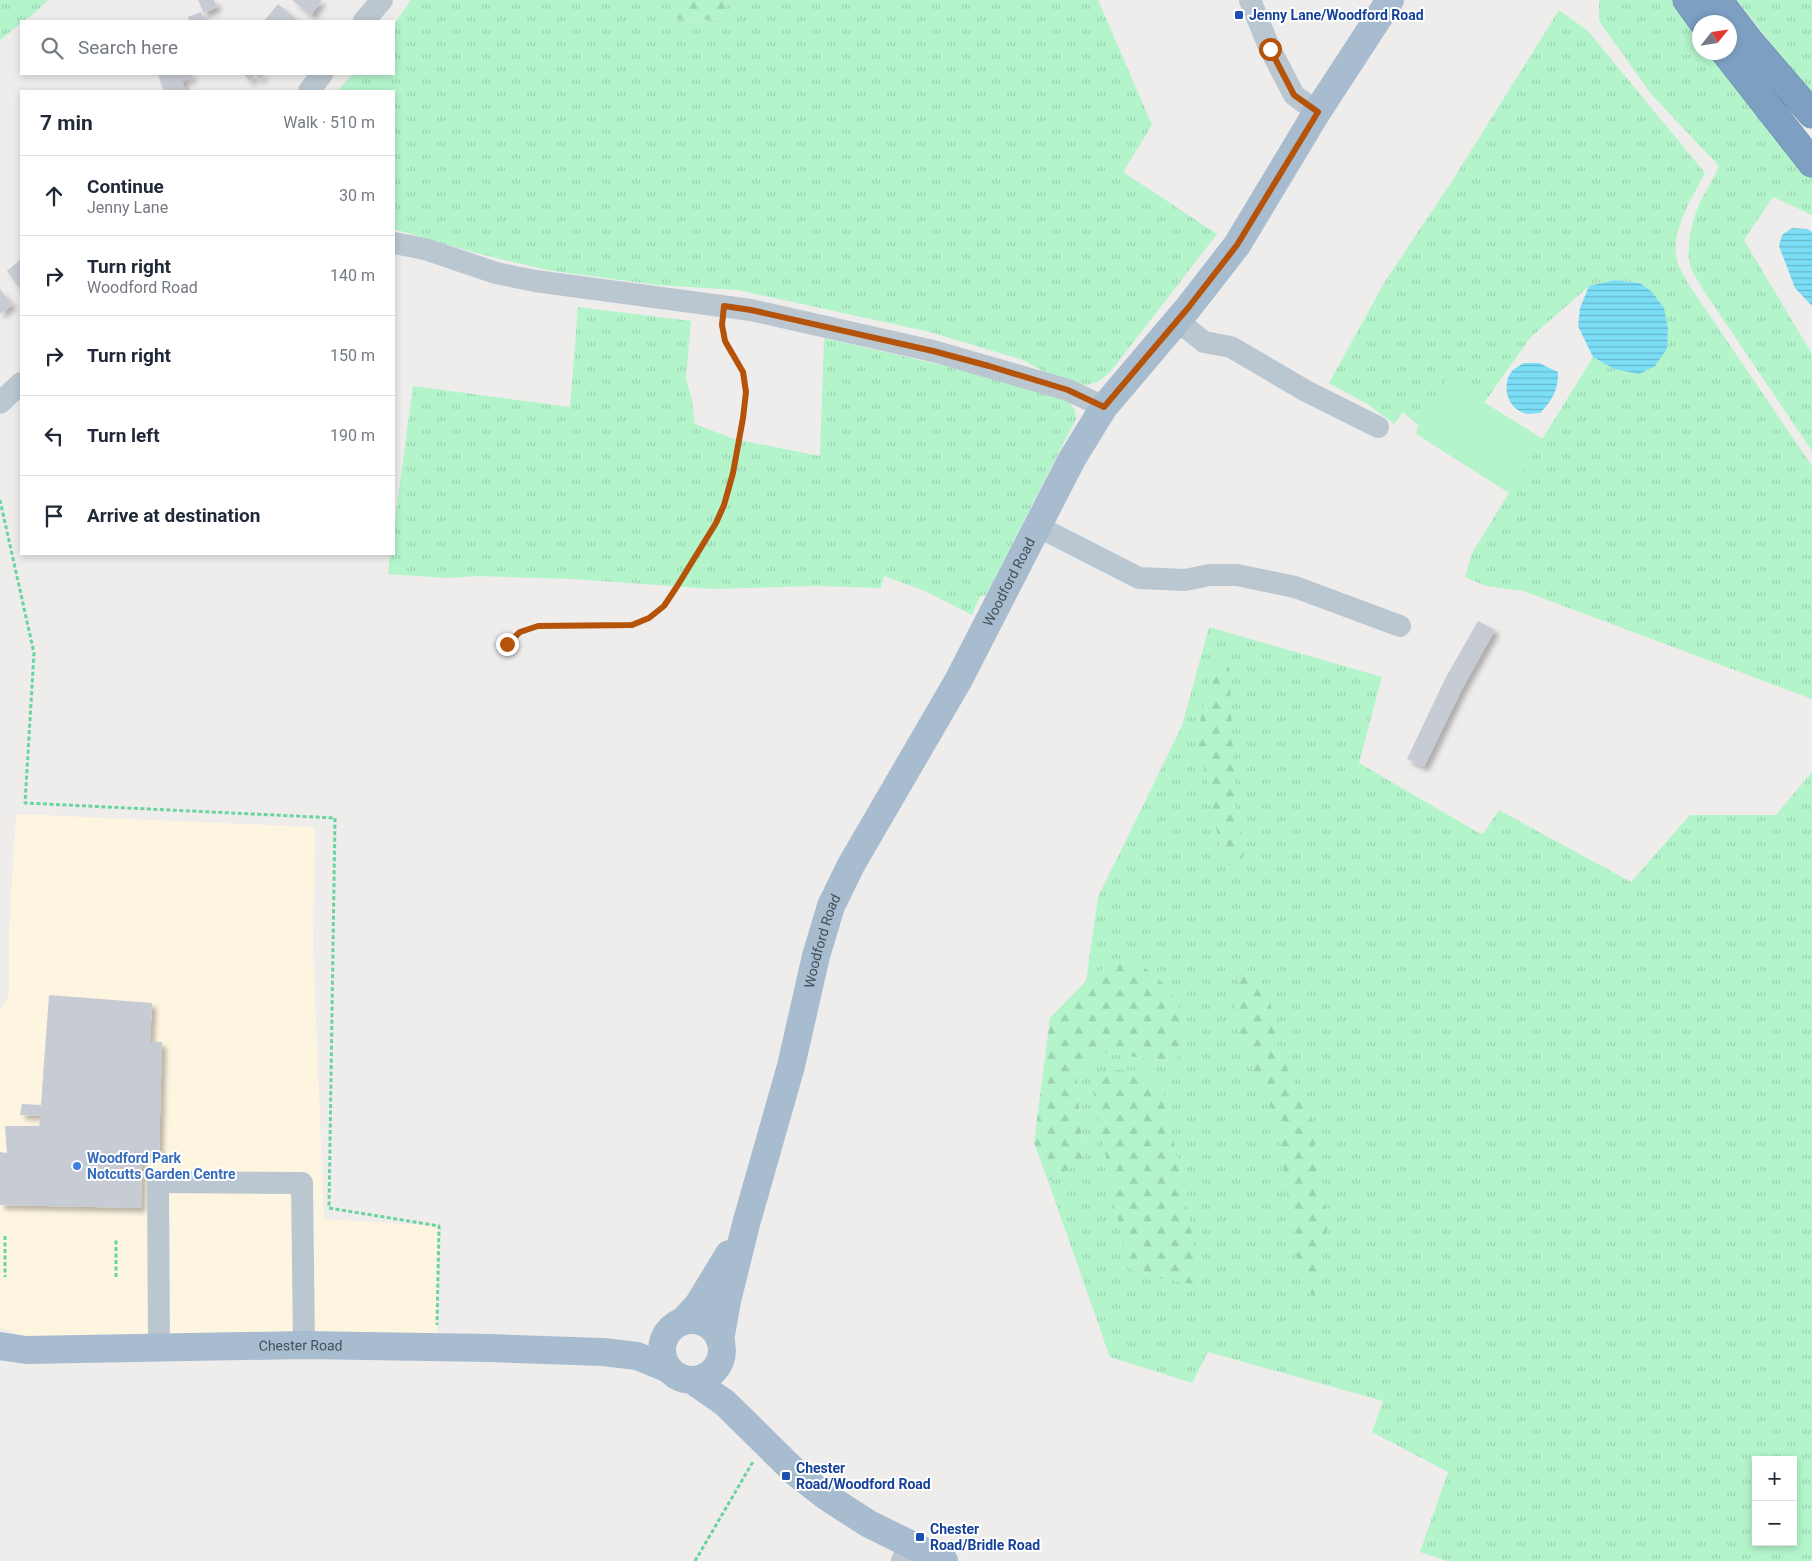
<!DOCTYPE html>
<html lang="en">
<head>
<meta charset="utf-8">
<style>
	:root { --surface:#fff; --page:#f6f6f7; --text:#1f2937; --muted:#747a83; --line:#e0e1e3 }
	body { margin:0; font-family:Roboto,sans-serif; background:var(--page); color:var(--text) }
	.controls { position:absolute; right:15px; bottom:15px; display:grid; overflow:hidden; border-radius:0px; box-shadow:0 2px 8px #0003 }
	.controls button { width:45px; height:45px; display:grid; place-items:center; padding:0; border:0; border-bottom:1px solid var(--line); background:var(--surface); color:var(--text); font:25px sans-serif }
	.compass { position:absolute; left:1692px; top:15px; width:45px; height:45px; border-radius:50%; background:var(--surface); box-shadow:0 2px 8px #0003; rotate:60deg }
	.stop { position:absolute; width:15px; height:15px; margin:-11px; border:4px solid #b45309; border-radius:50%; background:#fff }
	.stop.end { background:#b45309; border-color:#fff; box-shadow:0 1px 5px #0008 }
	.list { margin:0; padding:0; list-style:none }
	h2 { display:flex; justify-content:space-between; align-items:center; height:65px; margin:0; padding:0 20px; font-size:21px }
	h2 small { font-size:16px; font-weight:400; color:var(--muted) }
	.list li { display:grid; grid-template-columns:32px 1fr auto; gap:15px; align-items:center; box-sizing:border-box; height:80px; padding:0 20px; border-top:1px solid var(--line) }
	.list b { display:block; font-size:19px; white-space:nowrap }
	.list p { margin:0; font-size:16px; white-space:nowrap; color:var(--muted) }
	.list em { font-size:16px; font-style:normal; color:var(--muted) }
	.icon { flex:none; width:28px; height:28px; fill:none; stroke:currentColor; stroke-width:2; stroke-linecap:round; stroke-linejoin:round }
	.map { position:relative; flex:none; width:1812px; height:1561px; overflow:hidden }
	.search { position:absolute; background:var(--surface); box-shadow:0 2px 8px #0003; left:20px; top:20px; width:375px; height:55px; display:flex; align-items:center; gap:12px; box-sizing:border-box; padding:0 18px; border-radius:0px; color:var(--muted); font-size:19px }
	.panel { position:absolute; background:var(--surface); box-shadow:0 2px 8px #0003; left:20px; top:90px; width:375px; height:465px; border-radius:0px }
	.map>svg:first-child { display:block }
	.commercial { fill:#fef5e1 }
	.grass { fill:url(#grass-tufts); fill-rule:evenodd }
	.forest { fill:url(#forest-firs) }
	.pitch { fill:#b3f4cb }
	.water { fill:url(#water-rules) }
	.building { fill:#c7cbd3; filter:url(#shadow) }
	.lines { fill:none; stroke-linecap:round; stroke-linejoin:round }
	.highway-casing { stroke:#688aae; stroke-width:29 }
	.path { stroke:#68d59e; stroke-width:3; stroke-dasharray:4 2.5; stroke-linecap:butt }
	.minor { stroke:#bac7d1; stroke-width:22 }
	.major { stroke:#a8bccf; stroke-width:28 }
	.highway { stroke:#7d9fc2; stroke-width:28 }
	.route { stroke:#b45309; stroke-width:6 }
	.transit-dot { fill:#1a4fb4; stroke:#fff; stroke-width:2 }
	.shop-dot { fill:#3f7fe0; stroke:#fff; stroke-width:2 }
	.labels { text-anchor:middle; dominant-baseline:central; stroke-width:4; stroke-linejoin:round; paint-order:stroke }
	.transit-label { font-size:14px; font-weight:bold; fill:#164399; stroke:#fff; text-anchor:start }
	.street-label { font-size:14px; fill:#42505c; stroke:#fff }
	.shop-label { font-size:14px; font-weight:bold; fill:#366cbe; stroke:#fff; text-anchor:start }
</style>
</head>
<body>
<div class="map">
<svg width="1812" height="1561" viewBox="0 0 1812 1561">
	<defs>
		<pattern id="grass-tufts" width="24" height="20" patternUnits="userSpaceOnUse" patternTransform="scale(1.25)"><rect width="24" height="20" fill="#b3f4cb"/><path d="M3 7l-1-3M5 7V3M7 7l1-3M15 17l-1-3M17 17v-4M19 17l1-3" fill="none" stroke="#9bd3b1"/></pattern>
		<pattern id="forest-firs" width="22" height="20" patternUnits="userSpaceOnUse" patternTransform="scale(1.25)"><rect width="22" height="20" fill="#b3f4cb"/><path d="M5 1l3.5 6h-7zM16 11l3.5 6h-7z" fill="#9bd3b1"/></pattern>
		<pattern id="water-rules" width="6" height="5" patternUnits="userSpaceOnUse" patternTransform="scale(1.25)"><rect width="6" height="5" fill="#7bdef6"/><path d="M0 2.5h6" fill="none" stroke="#66b6ca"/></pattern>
		<filter id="shadow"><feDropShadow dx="4.5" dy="4.5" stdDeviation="2.5" flood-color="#0004"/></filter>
	</defs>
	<rect width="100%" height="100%" fill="#efecec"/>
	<path class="commercial" d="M16 814 315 827 313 946 324 1219 439 1226 437 1336 30 1339 0 1328V1010L9 995V931Z"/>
	<path class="grass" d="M0 0H48C40 7 31 19 21 21V23L0 40Z
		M411 0H671L670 19 724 20 727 0H1098L1152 125 1123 172 1217 234 1111 371 1098 382 1086 385 1076 384 1050 375 1023 360 930 332 738 290 657 285 547 270 476 253 394 229V91H337L353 74H394V24Z
		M1599 0H1676L1699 30 1700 52 1717 53 1812 175V215L1773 197 1744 240 1812 354V451L1702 288C1699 282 1694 275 1691 268 1685 251 1691 224 1698 207 1704 193 1713 181 1719 166L1652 95 1599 21Z
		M1737 0H1812V96Z
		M1559 10 1588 31 1705 173C1692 198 1668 234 1678 264 1680 270 1684 276 1687 282L1812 466V699L1523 591 1486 586 1465 577 1472 553 1593 357 1614 369 1655 366 1667 349 1668 328 1652 292 1640 283 1615 280 1589 286 1530 338 1484 403 1447 380 1418 425 1403 412 1394 424 1369 405 1329 383 1384 283 1452 181Z
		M578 307 691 321 686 378 692 400 695 424 734 439 820 456 824 338 1010 381 1069 402 1075 410 1076 419 986 595 980 596 972 615 925 591 884 576 881 588 816 586 714 589 572 579 477 576 446 578 388 574 390 554H394V527L413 386 570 407Z
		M1209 627 1382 677 1359 763 1479 833 1483 834 1499 810 1631 882 1690 815H1776L1812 772V1561H1447L1420 1552 1448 1472 1372 1432 1383 1401 1208 1352 1192 1383 1110 1357 1048 1181 1083 1160 1077 1080 1095 1052 1169 1061 1113 962 1086 981 1098 897 1182 726ZM1756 1460H1793V1542H1756Z"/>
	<path class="forest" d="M671 0H727L725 20 670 19Z
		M1229 665 1236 813 1245 847 1241 865H1224L1197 735 1209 682 1215 666Z
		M1113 962 1139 963 1168 987 1184 1019 1187 1053 1169 1061 1095 1052 1077 1080 1083 1161 1048 1181 1034 1143 1050 1018 1086 981Z
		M1242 964 1268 989 1278 1046 1311 1121 1328 1226 1314 1297 1302 1282 1289 1209 1278 1123 1246 1050 1233 1016Z
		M1113 1070 1145 1071 1164 1092 1200 1275 1193 1284 1140 1275 1127 1267 1092 1084Z"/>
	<path class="pitch" d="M1447 379 1543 439 1509 493 1416 434 1418 425Z"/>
	<path class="water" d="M1792 228 1808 229 1812 232V306L1795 288 1779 246 1782 235Z
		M1615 280 1640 283 1652 292 1664 308 1668 328 1667 349 1655 366 1639 374 1614 369 1593 357 1578 326 1580 308 1589 286Z
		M1524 363H1539L1558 372C1559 388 1552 401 1540 413 1535 413 1529 415 1524 413 1506 407 1501 383 1513 370 1516 367 1521 365 1524 363Z"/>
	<path class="building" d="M198 0H214L217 7 204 13Z
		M292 0H322L311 15Z
		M278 4 298 21H264Z
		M201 12 205 21H189L188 17Z
		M162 74H192L193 77 182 81 186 91H164L158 75Z
		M243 74H265L260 79 255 75 250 81Z
		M21 259V290L7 271Z
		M0 289 12 305 0 314Z
		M1478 621 1495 630 1462 689 1424 767 1407 759 1446 677Z
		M49 995 152 1003 150 1042H162L159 1154 142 1155 141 1208 0 1205V1152L7 1153 5 1126H39L41 1116 20 1115 22 1104 41 1105Z"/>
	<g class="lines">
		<g class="highway-casing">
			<path id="highway" d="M1687 0 1703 22
				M1718 0 1751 43 1812 114
				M1725 52 1812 163"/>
		</g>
		<path class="path" d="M0 500 34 653 25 803 335 818 329 1208 439 1226 437 1325
			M507 644 520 632 538 626 632 625 649 618 664 606 676 588 716 523 724 505 733 473 743 418 746 392 743 372 725 341 722 326
			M5 1236V1277
			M116 1277V1239
			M695 1561 754 1460"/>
		<path class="minor" d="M1250 0 1270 49 1294 95 1317 112
			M364 21 382 0
			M309 91 322 74
			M394 243 425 249 496 273 535 281 751 310 933 351 1068 390 1104 407
			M1178 321 1204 342 1231 347 1306 391 1378 427
			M0 403 21 383
			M1037 526 1139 578 1185 580 1209 575H1237L1295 587 1400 626
			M159 1349 158 1182 302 1183 304 1345
			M902 1561 910 1544"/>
		<g class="major">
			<circle cx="692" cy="1350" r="30"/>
			<path d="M683 1321 698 1305 729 1254"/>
			<path id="s1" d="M720 1340 727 1301 746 1224 791 1066 816 956 831 906 851 865 958 681 1072 459 1104 407 1188 308 1237 245 1317 112 1390 0"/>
			<path id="s2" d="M0 1346 26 1350 304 1345 489 1348 603 1352 637 1356 669 1369"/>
			<path d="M692 1380 725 1403 796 1473 827 1497 869 1524 944 1561"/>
		</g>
		<use href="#highway" class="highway"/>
	</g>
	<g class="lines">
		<path class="route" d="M507 644 520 632 538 626 632 625 649 618 664 606 676 588 716 523 724 505 733 473 743 418 746 392 743 372 725 341 722 325 724 306 751 310 933 351 989 366 1068 390 1104 407 1188 308 1237 245 1318 112 1294 95 1270 49"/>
	</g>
	<g class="transit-dot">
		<rect x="1234" y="10" width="10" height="10" rx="2.5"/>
		<rect x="781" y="1471" width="10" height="10" rx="2.5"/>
		<rect x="915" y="1532" width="10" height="10" rx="2.5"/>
	</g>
	<circle class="shop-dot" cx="77" cy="1166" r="5"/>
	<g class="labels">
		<g class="transit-label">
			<text x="1249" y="15">Jenny Lane/Woodford Road</text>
			<text x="796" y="1468">Chester<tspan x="796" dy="16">Road/Woodford Road</tspan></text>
			<text x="930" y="1529">Chester<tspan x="930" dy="16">Road/Bridle Road</tspan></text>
		</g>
		<g class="street-label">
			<text stroke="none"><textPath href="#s1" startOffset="818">Woodford Road</textPath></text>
			<text stroke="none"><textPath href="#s1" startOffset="412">Woodford Road</textPath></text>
			<text stroke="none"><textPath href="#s2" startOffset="301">Chester Road</textPath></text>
		</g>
		<g class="shop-label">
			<text x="87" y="1158">Woodford Park<tspan x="87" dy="16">Notcutts Garden Centre</tspan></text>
		</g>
	</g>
</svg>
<div class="controls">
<button>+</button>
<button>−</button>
</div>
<svg class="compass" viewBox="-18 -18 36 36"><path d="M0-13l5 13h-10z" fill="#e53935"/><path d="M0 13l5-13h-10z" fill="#747a83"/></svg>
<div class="stop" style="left:1270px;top:49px"></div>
<div class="stop end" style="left:507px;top:644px"></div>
<div class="search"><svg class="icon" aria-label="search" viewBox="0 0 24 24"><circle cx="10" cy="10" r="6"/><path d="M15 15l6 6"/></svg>Search here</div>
<section class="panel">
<h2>7 min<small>Walk · 510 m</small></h2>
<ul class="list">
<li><svg class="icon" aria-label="ahead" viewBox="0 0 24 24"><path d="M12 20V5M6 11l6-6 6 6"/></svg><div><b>Continue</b><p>Jenny Lane</p></div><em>30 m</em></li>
<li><svg class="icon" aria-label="right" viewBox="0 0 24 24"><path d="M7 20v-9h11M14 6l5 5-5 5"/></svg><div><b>Turn right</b><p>Woodford Road</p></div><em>140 m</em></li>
<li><svg class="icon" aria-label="right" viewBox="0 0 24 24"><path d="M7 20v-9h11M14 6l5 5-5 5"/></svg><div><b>Turn right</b></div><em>150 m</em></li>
<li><svg class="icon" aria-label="left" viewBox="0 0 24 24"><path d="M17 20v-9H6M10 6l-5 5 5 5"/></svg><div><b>Turn left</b></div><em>190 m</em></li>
<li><svg class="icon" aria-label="arrive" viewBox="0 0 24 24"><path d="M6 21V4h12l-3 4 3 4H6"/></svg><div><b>Arrive at destination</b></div></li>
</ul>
</section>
</div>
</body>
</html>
